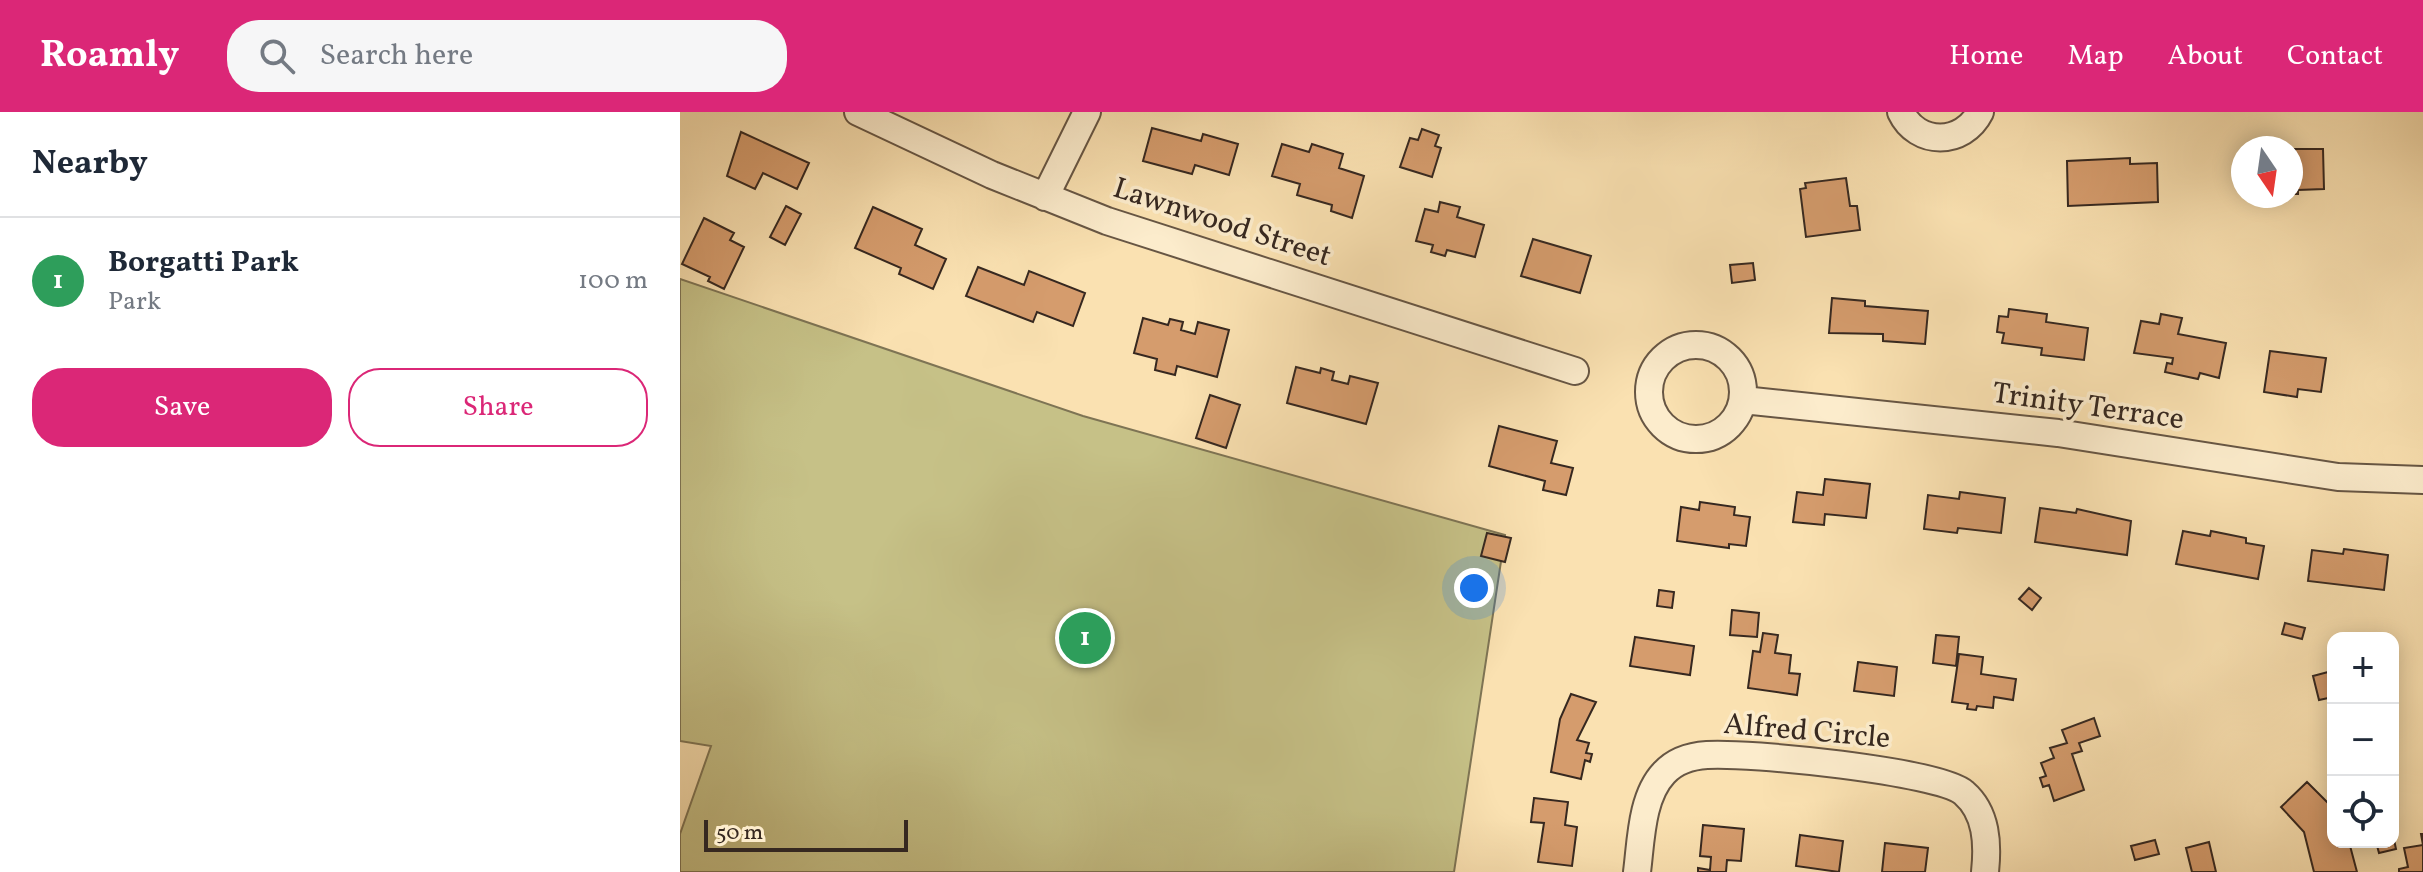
<!DOCTYPE html>
<html lang="en">
<head>
<meta charset="utf-8">
<style>
	:root { --surface:#fff; --page:#f6f6f7; --text:#1f2937; --muted:#747a83; --line:#e0e1e3; --accent:#db2777 }
	body { margin:0; font-family:Vollkorn,serif; background:var(--page); color:var(--text) }
	.controls { position:absolute; right:24px; bottom:24px; display:grid; overflow:hidden; border-radius:16px; box-shadow:0 4px 20px #0003 }
	.controls button { width:72px; height:72px; display:grid; place-items:center; padding:0; border:0; border-bottom:2px solid var(--line); background:var(--surface); color:var(--text); font:40px sans-serif }
	.compass { position:absolute; left:1551px; top:24px; width:72px; height:72px; border-radius:50%; background:var(--surface); box-shadow:0 4px 20px #0003; rotate:167deg }
	.scale { position:absolute; left:24px; bottom:20px; width:204px; box-sizing:border-box; padding-left:8px; border:4px solid #362820; border-top:0; font-size:22px; line-height:28px; white-space:nowrap; color:#362820; -webkit-text-stroke:6px #fceccc; paint-order:stroke }
	.you { position:absolute; left:794px; top:476px; width:28px; height:28px; margin:-20px; border:6px solid #fff; border-radius:50%; background:#1a73e8; box-shadow:0 0 0 12px #1a73e833 }
	.badge { display:grid; place-items:center; width:52px; height:52px; border-radius:50%; background:var(--accent); color:#fff; font-size:26px; font-weight:700 }
	.pin { position:absolute; translate:-50% -50%; border:4px solid #fff; box-shadow:0 2px 8px #0006 }
	.list { margin:0; padding:0; list-style:none }
	h2 { display:flex; justify-content:space-between; align-items:center; height:104px; margin:0; padding:0 32px; font-size:34px }
	h2 small { font-size:26px; font-weight:400; color:var(--muted) }
	.list li { display:grid; grid-template-columns:52px 1fr auto; gap:24px; align-items:center; box-sizing:border-box; height:128px; padding:0 32px; border-top:2px solid var(--line) }
	.list b { display:block; font-size:30px; white-space:nowrap }
	.list p { margin:0; font-size:26px; white-space:nowrap; color:var(--muted) }
	.list em { font-size:26px; font-style:normal; color:var(--muted) }
	.actions { display:flex; gap:16px; padding:24px 32px }
	.actions a { flex:1; padding:18px 0; border:2px solid var(--accent); border-radius:32px; text-align:center; font-size:28px; color:var(--accent) }
	.actions .main { background:var(--accent); color:#fff }
	.icon { flex:none; width:44px; height:44px; fill:none; stroke:currentColor; stroke-width:2; stroke-linecap:round; stroke-linejoin:round }
	.map { position:relative; flex:none; width:1743px; height:760px; overflow:hidden }
	header { display:flex; align-items:center; gap:48px; box-sizing:border-box; height:112px; padding:0 40px; background:var(--accent); color:#fff }
	header strong { font-size:38px }
	nav { display:flex; gap:44px; margin-inline-start:auto; font-size:28px }
	.search { width:560px; height:72px; background:var(--page); display:flex; align-items:center; gap:20px; box-sizing:border-box; padding:0 28px; border-radius:32px; color:var(--muted); font-size:30px }
	main { display:flex }
	aside { flex:1; background:var(--surface) }
	.map>svg:first-child { display:block }
	.green { fill:#c6c187; stroke:#7e7454; stroke-width:2 }
	.building { fill:#d59c6d; stroke:#362820; stroke-width:2 }
	.lines { fill:none; stroke-linecap:round; stroke-linejoin:round }
	.minor-casing { stroke:#675644; stroke-width:30 }
	.minor { stroke:#fceccc; stroke-width:26 }
	.labels { text-anchor:middle; dominant-baseline:central; stroke-width:7; stroke-linejoin:round; paint-order:stroke }
	.street-label { font-size:30px; fill:#362820; stroke:#fceccc }
</style>
</head>
<body>
<header>
<strong>Roamly</strong>
<div class="search"><svg class="icon" aria-label="search" viewBox="0 0 24 24"><circle cx="10" cy="10" r="6"/><path d="M15 15l6 6"/></svg>Search here</div>
<nav><a>Home</a><a>Map</a><a>About</a><a>Contact</a></nav>
</header>
<main>
<aside>
<h2>Nearby<small></small></h2>
<ul class="list">
<li><span class="badge" style="background:#2e9e5b">1</span><div><b>Borgatti Park</b><p>Park</p></div><em>100 m</em></li>
</ul>
<div class="actions"><a class="main">Save</a><a>Share</a></div>
</aside>
<div class="map">
<svg width="1743" height="760" viewBox="0 0 1743 760">
	<rect width="100%" height="100%" fill="#fae1b1"/>
	<filter id="stains"><feTurbulence type="fractalNoise" baseFrequency=".0025" numOctaves="4"/><feColorMatrix values="0 0 0 0 .2 0 0 0 0 .09 0 0 0 0 .02 0 0 0 .5 -.17"/></filter>
	<radialGradient id="worn" r=".72"><stop offset=".6" stop-color="#630" stop-opacity="0"/><stop offset="1" stop-color="#630" stop-opacity=".3"/></radialGradient>
	<path class="green" d="M0 167 403 304 825 423 774 760H0V722L31 634 0 629Z"/>
	<path class="building" d="M472 16 521 29 523 22 558 32 549 63 515 53 512 62 463 49Z
		M742 17 759 23 755 34 761 36 752 65 720 55 730 26 738 28Z
		M61 20 129 51 117 77 83 61 75 77 47 64Z
		M602 32 629 40 632 32 663 42 659 56 684 64 672 106 651 99 652 93 617 83 620 72 592 64Z
		M1615 37H1643L1644 77 1618 78V82H1611V43H1615Z
		M1450 46V52L1477 51 1478 90 1388 94 1387 49Z
		M1166 66 1170 94H1177L1180 118 1126 125 1120 77 1126 76 1125 71Z
		M760 90 780 95 777 105 804 113 795 145 767 138 765 144 751 140 753 133 736 129 745 97 758 100Z
		M106 94 121 102 105 133 90 125Z
		M193 95 242 117 235 133 266 147 253 177 219 162 221 156 175 136Z
		M24 106 54 121 50 128 64 135 44 177 28 169 30 165 2 152Z
		M853 127 911 144 900 181 841 164Z
		M1073 151 1075 168 1052 171 1050 153Z
		M298 155 344 173 349 159 405 181 393 214 357 200 353 210 286 184Z
		M1152 186 1185 189V194L1248 199 1245 232 1203 229V222L1149 221Z
		M1329 197 1367 202 1366 210 1408 216 1404 248 1361 243 1362 236 1322 231 1324 221 1317 220 1319 204 1328 205Z
		M1481 202 1502 206 1498 222 1546 231 1539 266 1520 261 1518 267 1485 260 1487 251 1492 252 1493 246 1454 241 1461 209 1479 212Z
		M463 206 488 213 490 207 503 210 501 218 515 222 518 210 549 218 537 265 497 254 495 263 475 258 477 247 454 241Z
		M1590 239 1646 246 1641 280 1618 277 1617 285 1584 280Z
		M616 255 640 261 641 256 654 260 652 268 668 272 670 264 698 271 686 312 607 291Z
		M530 283 560 293 546 336 516 326Z
		M819 314 877 329 871 351 893 356 886 383 863 378 865 369 809 354Z
		M1145 367 1190 372 1186 406 1145 402 1144 413 1113 410 1117 380 1143 383Z
		M1280 380 1325 386 1321 421 1278 416 1277 421 1244 417 1248 383 1279 387Z
		M1020 390 1055 395 1054 403 1070 405 1066 434 1049 432V436L997 429 1001 395 1019 398Z
		M1360 396 1396 401 1397 397 1451 409 1447 443 1355 430Z
		M1503 419 1530 424 1531 419 1566 426V431L1584 434 1578 467 1496 452Z
		M807 421 831 426 825 450 801 444Z
		M1664 437 1708 443 1704 478 1628 469 1632 438 1663 442Z
		M1349 476 1361 486 1352 498 1339 487Z
		M979 478 994 480 992 496 977 494Z
		M1052 498 1079 501 1077 525 1050 523Z
		M1605 511 1625 516 1622 527 1602 522Z
		M1083 521 1098 523 1095 541 1111 543 1109 561 1120 562 1117 583 1068 576 1073 539 1080 540Z
		M1256 523 1279 525 1276 554 1253 551Z
		M955 525 1014 534 1010 563 950 554Z
		M1279 542 1303 545 1301 562 1336 567 1333 588 1314 585 1313 596 1297 594 1296 598 1287 597 1288 592 1272 590Z
		M1178 550 1217 555 1214 584 1174 579Z
		M1648 560 1653 585 1639 588 1633 564Z
		M891 582 916 590 897 628 909 631 906 641 912 642 910 650 905 648 901 667 871 660 880 607Z
		M1414 606 1420 624 1399 631 1402 639 1392 642 1404 678 1374 689 1369 673 1363 675 1360 666 1366 664 1361 651 1374 646 1370 636 1387 631 1382 618Z
		M1627 670 1653 696V730H1669L1677 760H1634L1624 720 1601 695Z
		M854 686 888 690 885 713 897 715 892 754 858 750 864 711 851 710Z
		M1023 713 1064 717 1061 749 1047 748 1046 760H1018V756L1030 758 1031 745 1020 744Z
		M1741 722H1743V760H1719V757L1728 755 1724 736 1743 733Z
		M1120 723 1163 729 1159 760 1116 754Z
		M1713 723 1716 737 1699 741 1696 730H1713Z
		M1475 728 1479 742 1455 748 1451 734Z
		M1529 730 1536 760H1512L1506 736Z
		M1205 731 1248 736 1245 760H1202Z"/>
	<g class="lines">
		<g class="minor-casing">
			<path id="minor" d="M178 0 312 63 427 109 895 259
				M1221 0C1237 34 1283 34 1300 0
				M365 85 407 0
				M969 280a47 47 0 1 1 94 0a47 47 0 1 1-94 0Z
				M1063 288 1378 321 1658 365 1743 368
				M957 760C961 730 961 685 984 661 995 649 1011 644 1027 643 1066 640 1260 659 1284 681 1307 701 1308 732 1305 760"/>
		</g>
		<use href="#minor" class="minor"/>
	</g>
	<g class="labels">
		<g class="street-label">
			<text transform="translate(542 111) rotate(18)">Lawnwood Street</text>
			<text transform="translate(1408 295) rotate(8)">Trinity Terrace</text>
			<text transform="translate(1127 620) rotate(5)">Alfred Circle</text>
		</g>
	</g>
	<rect width="100%" height="100%" filter="url(#stains)"/>
	<rect width="100%" height="100%" fill="url(#worn)"/>
</svg>
<div class="controls">
<button>+</button>
<button>−</button>
<button><svg class="icon" aria-label="locate" viewBox="0 0 24 24"><circle cx="12" cy="12" r="6"/><path d="M12 2v4M12 18v4M2 12h4M18 12h4"/></svg></button>
</div>
<svg class="compass" viewBox="-18 -18 36 36"><path d="M0-13l5 13h-10z" fill="#e53935"/><path d="M0 13l5-13h-10z" fill="#747a83"/></svg>
<div class="scale">50 m</div>
<div class="you"></div>
<div class="pin badge" style="left:405px;top:526px;background:#2e9e5b">1</div>
</div>
</main>
</body>
</html>
